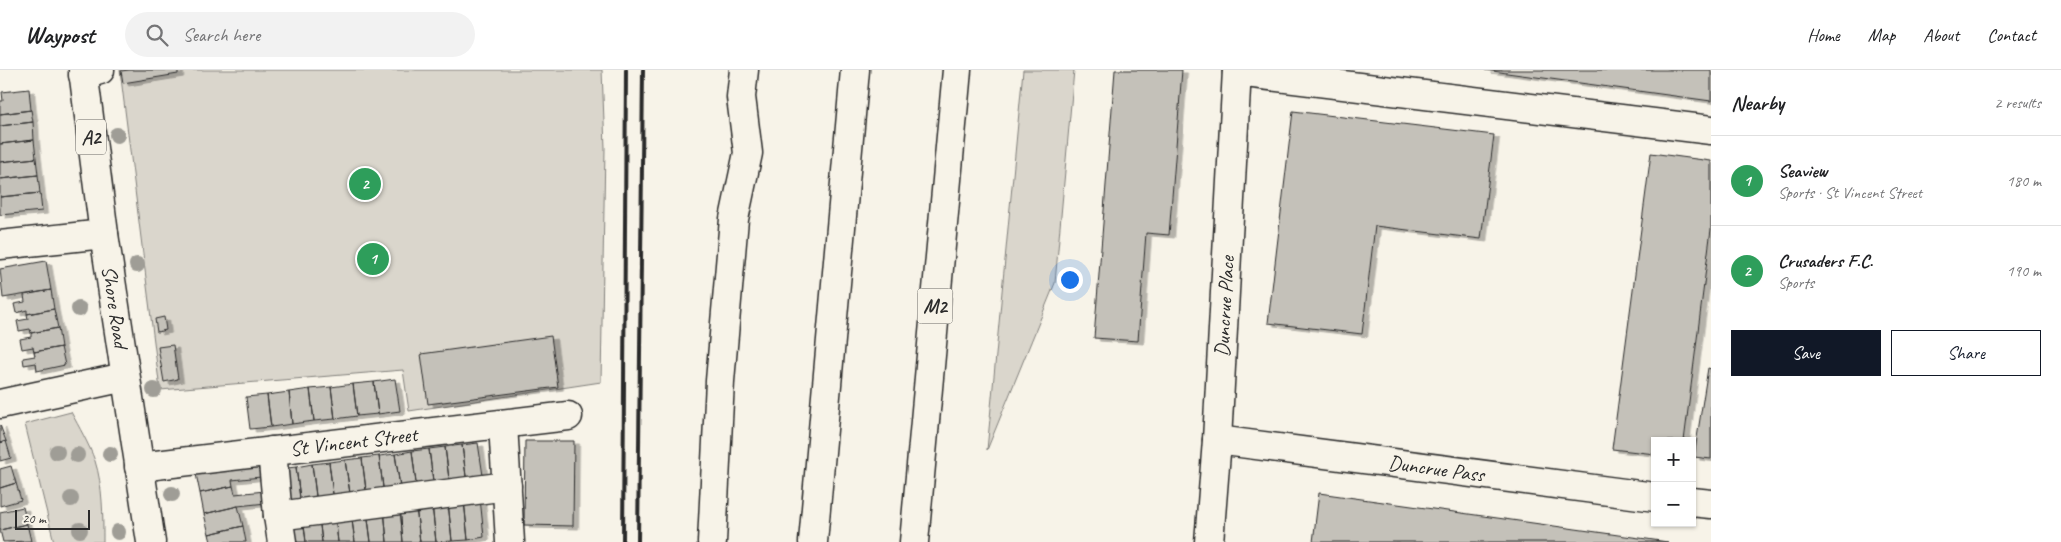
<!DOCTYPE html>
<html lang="en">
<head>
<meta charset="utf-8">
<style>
	:root { --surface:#fff; --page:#f2f2f2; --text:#202124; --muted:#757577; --line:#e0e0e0; --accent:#111827 }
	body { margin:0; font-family:Caveat,sans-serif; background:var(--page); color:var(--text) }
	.controls { position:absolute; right:15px; bottom:15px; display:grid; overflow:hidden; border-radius:0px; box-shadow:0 1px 4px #0004 }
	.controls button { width:45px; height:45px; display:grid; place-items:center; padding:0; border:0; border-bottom:1px solid var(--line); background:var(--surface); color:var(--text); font:25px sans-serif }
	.scale { position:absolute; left:15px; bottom:12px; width:75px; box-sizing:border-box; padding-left:5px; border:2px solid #2b2b2b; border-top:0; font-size:14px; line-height:18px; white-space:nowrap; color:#2b2b2b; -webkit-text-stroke:4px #f7f3e8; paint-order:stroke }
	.you { position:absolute; left:1069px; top:209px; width:18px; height:18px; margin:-12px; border:4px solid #fff; border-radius:50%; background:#1a73e8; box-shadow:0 0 0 8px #1a73e833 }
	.badge { display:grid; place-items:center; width:32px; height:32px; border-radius:50%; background:var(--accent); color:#fff; font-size:16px; font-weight:700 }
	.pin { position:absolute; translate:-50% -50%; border:2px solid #fff; box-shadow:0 1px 5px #0006 }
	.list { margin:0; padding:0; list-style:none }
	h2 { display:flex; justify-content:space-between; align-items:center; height:65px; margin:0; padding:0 20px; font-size:21px }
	h2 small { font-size:16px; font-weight:400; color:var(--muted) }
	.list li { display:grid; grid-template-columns:32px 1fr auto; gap:15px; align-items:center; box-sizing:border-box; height:90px; padding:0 20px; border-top:1px solid var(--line) }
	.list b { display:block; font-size:19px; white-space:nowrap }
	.list p { margin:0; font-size:16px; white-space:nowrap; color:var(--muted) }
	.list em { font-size:16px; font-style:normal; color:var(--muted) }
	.actions { display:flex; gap:10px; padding:15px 20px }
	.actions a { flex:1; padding:11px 0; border:1px solid var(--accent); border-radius:0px; text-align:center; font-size:18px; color:var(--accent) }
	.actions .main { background:var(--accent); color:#fff }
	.icon { flex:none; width:28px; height:28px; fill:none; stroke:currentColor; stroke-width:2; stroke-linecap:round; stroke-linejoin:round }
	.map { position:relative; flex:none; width:1711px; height:472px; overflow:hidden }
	header { display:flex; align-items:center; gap:30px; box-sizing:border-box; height:70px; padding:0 25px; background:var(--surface); border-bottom:1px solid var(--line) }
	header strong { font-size:24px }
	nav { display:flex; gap:28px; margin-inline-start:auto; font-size:18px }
	.search { width:350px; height:45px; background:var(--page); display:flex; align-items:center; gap:12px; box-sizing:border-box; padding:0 18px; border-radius:28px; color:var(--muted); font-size:19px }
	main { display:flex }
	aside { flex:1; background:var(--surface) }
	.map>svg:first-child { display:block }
	.green { fill:#dad6cc; stroke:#82807c }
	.building { fill:#c4c1b9; stroke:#2b2b2b; filter:url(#shadow) }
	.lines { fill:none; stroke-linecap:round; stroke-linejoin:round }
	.minor-casing { stroke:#2b2b2b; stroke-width:31 }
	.major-casing { stroke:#2b2b2b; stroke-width:31 }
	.highway-casing { stroke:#2b2b2b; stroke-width:31 }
	.minor { stroke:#f7f3e8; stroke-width:28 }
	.major { stroke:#f7f3e8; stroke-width:28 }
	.highway { stroke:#f7f3e8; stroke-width:28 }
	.rail { stroke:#2b2b2b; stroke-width:4 }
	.tree { fill:#9f9d96 }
	.labels { text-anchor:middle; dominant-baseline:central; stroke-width:4; stroke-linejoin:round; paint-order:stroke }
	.shield { fill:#f7f3e8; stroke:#686764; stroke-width:1 }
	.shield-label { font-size:20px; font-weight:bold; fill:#2b2b2b }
	.street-label { font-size:21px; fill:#2b2b2b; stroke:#f7f3e8 }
</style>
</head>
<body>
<header>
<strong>Waypost</strong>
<div class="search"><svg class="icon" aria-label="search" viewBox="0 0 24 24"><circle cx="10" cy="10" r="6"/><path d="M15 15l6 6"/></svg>Search here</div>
<nav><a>Home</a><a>Map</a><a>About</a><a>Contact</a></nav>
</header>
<main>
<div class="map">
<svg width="1711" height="472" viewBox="0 0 1711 472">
	<defs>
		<filter id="shadow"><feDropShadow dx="5.5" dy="3" stdDeviation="0" flood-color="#0004"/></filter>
	</defs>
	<rect width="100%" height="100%" fill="#f7f3e8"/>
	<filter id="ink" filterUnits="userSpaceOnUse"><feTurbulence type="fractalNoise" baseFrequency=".02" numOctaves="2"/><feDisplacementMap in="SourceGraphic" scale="10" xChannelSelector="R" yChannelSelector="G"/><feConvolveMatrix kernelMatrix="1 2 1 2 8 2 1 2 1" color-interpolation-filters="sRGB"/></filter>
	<g filter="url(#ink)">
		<path class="green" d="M120 0H602L605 78 601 312 409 341 403 300 160 320Z
			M1023 0H1074L1055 213 987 380Z
			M71 342C79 357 89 374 95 391 103 416 103 446 103 472H54L25 354Z"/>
		<path class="building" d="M129 0H178V4L123 13 121 1Z
			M1115 0H1182L1169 165 1146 163 1138 271 1094 268Z
			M1485 0H1711V31Z
			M29 19 31 40 0 44V31H3L2 22Z
			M31 40 33 52 0 56V44Z
			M1293 41 1494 65 1481 169 1375 156 1362 264 1268 253Z
			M33 52 34 70 0 74V56Z
			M34 70 36 88 0 92V74Z
			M1651 83 1711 91V159L1684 371H1655V384L1612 379Z
			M36 88 38 105 0 109V92Z
			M38 105 40 123 0 127V109Z
			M40 123 42 141 0 145V127Z
			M46 191 51 220 3 228 0 199Z
			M51 220 54 239 27 244V240L16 243 14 234 25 232 24 225Z
			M54 239 58 258 31 263 30 259 19 261 17 251 28 249 27 244Z
			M164 247 166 260 157 262 155 249Z
			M58 258 61 277 34 282 33 277 22 279 20 269 31 267V263Z
			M551 266 558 317 428 334 421 284Z
			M173 275 178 309 164 312 158 277Z
			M61 277 65 295 37 301 36 293 24 295 23 288 35 286 34 282Z
			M1708 298 1711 299V389L1694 387Z
			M395 309 400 341 378 344 374 312Z
			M374 312 378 344 357 346 353 314Z
			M353 314 357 346 335 349 331 317Z
			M331 317 335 349 314 351 310 319Z
			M310 319 314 351 292 354 289 322Z
			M289 322 292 354 271 357 267 325Z
			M267 325 271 357 250 359 246 327Z
			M0 355 6 371 0 373Z
			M6 371 11 388 0 391V373Z
			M525 371H574L573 456 524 455Z
			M478 373 484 412 467 414 462 375Z
			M462 375 467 414 450 417 445 377Z
			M445 377 450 417 434 419 429 379Z
			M429 379 434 419 417 421 412 381Z
			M412 381 417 421 401 423 395 384Z
			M395 384 401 423 384 425 379 386Z
			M379 386 384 425 367 428 362 388Z
			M362 388 367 428 351 430 345 390Z
			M345 390 351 430 334 432 329 392Z
			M329 392 334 432 317 434 312 394Z
			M260 394 261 407 232 410 233 416 200 423 196 404Z
			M312 394 317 434 301 436 296 397Z
			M11 396 16 413 0 418V399Z
			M296 397 301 436 284 439 279 399Z
			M16 413 21 430 0 436V418Z
			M233 416 235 424 265 421 266 433 238 436 204 444 200 423Z
			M1319 423 1668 472H1313Z
			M480 428 484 467 468 470 464 430Z
			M464 430 468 470 452 471 448 432Z
			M448 432 452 471 436 472 432 434Z
			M432 434 436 472H420L416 436Z
			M238 436 243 456 209 464 204 444Z
			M416 436 420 472H403L400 437Z
			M23 437 27 454 0 460V442Z
			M400 437 403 472H387L384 439Z
			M384 439 387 472H371L367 441Z
			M367 441 371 472H355L351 443Z
			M351 443 355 472H338L335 445Z
			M335 445 338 472H322L319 447Z
			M319 447 322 472H306L303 448Z
			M303 448 306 472H289L287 450Z
			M27 454 31 471 3 472 0 460Z
			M243 456 246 472H211L209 464Z"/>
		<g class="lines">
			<g class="minor-casing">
				<g id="minor">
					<path d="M1237 2 1711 60"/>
					<path d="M83 5 100 0"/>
					<path d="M0 175 104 164"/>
					<path d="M0 334 125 307"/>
					<path d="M503 354 510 472"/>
					<path id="s1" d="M1217 370 1655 427"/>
					<path d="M272 381 278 446"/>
					<path id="s2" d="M139 397 568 346"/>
					<path d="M1692 432 1711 434"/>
					<path d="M282 472 278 446 507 416"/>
					<path d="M712 472 720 311 734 149 748 83 741 27 744 0"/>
					<path id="s3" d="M1209 472 1217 370 1237 0"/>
				</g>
			</g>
			<g class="major-casing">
				<g id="major">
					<path id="s4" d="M83 0 104 164 151 472"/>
				</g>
			</g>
			<g class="highway-casing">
				<path id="highway" d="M813 472 855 0
					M914 472 957 0"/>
			</g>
			<use href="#minor" class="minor"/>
			<use href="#major" class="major"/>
			<use href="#highway" class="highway"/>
			<path class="rail" d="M623 472 626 0
				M638 472 643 0"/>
		</g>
		<g class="tree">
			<circle cx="117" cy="65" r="8"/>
			<circle cx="137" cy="195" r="8"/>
			<circle cx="79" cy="239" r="8"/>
			<circle cx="154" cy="320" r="8"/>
			<circle cx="57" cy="382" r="8"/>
			<circle cx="110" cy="384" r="8"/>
			<circle cx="77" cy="385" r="8"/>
			<circle cx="172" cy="424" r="8"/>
			<circle cx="71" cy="429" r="8"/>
			<circle cx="80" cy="460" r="8"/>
			<circle cx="118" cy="462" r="8"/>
		</g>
	</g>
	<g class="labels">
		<g class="shield">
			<rect x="76" y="49.5" width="30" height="35" rx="4"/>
			<rect x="917.5" y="218.5" width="35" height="35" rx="4"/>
		</g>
		<g class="shield-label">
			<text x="91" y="67">A2</text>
			<text x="935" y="236">M2</text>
		</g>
		<g class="street-label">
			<text stroke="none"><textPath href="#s4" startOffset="239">Shore Road</textPath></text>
			<text stroke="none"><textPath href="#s3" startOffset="236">Duncrue Place</textPath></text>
			<text stroke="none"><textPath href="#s2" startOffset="216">St Vincent Street</textPath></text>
			<text stroke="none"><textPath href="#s1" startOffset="221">Duncrue Pass</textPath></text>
		</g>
	</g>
</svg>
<div class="controls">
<button>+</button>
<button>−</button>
</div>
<div class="scale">20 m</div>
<div class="you"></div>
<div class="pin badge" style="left:373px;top:189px;background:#2e9e5b">1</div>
<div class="pin badge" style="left:365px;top:114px;background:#2e9e5b">2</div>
</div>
<aside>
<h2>Nearby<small>2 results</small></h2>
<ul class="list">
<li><span class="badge" style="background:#2e9e5b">1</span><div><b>Seaview</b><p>Sports · St Vincent Street</p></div><em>180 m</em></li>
<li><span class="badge" style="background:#2e9e5b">2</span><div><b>Crusaders F.C.</b><p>Sports</p></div><em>190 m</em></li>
</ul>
<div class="actions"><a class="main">Save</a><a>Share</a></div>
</aside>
</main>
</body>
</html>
